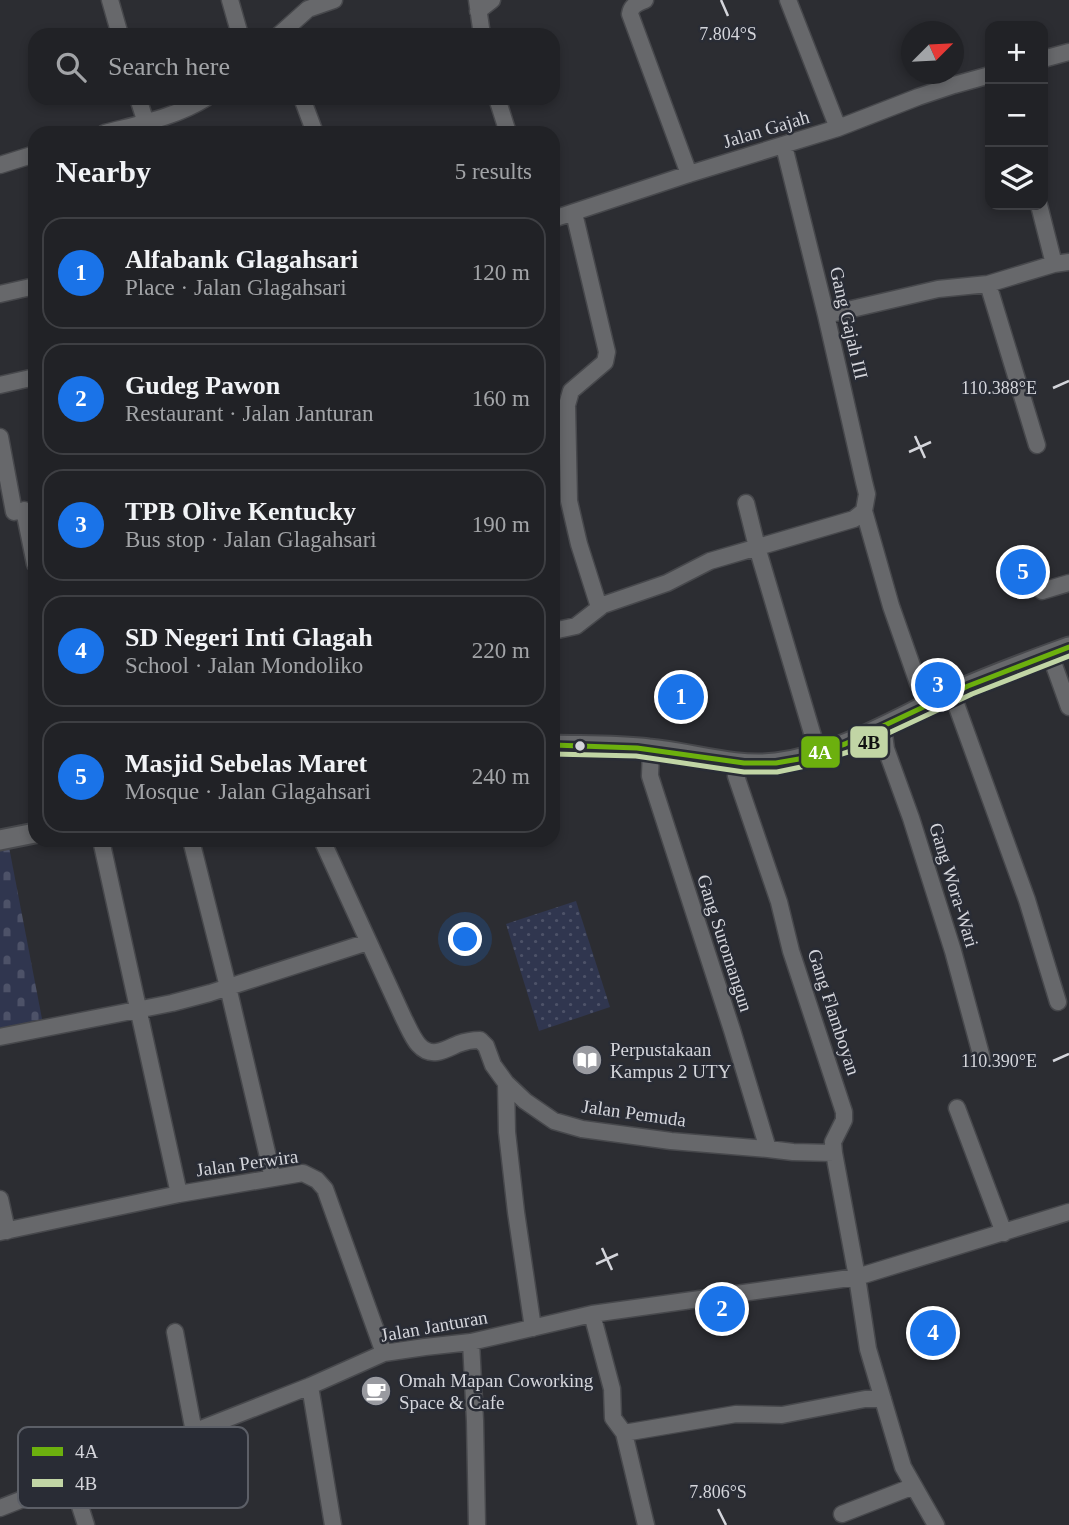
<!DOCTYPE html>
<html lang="en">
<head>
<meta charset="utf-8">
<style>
	:root { --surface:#212226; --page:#2d2f32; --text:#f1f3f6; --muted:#a2a4a7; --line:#3e3f43; --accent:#1a73e8 }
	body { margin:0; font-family:"Times New Roman",serif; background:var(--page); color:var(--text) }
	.controls { position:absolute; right:21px; top:21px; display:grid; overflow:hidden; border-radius:14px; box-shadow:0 4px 10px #0003 }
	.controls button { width:63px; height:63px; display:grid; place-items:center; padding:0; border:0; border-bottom:2px solid var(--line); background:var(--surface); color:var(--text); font:35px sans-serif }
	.compass { position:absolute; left:901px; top:21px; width:63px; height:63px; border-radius:50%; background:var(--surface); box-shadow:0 4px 10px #0003; rotate:66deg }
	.you { position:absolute; left:466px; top:940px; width:24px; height:24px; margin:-18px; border:5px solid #fff; border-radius:50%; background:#1a73e8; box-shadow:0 0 0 10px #1a73e833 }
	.badge { display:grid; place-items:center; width:46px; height:46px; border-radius:50%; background:var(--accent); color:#fff; font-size:23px; font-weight:700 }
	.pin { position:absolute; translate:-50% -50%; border:4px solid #fff; box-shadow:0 2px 7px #0006 }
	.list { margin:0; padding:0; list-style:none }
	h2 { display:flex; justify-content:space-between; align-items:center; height:91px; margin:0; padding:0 28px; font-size:30px }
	h2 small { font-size:23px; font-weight:400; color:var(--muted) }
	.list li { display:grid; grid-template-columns:46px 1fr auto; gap:21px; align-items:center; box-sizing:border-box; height:112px; margin:0 14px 14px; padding:0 14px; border:2px solid var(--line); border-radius:21px }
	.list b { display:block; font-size:26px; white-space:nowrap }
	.list p { margin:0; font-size:23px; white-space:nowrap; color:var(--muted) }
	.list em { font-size:23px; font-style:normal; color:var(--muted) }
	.icon { flex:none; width:38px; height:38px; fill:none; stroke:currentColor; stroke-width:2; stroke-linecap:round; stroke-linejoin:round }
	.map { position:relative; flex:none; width:1069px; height:1525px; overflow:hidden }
	.search { position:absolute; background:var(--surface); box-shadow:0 4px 10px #0003; left:28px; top:28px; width:532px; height:77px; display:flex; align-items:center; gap:18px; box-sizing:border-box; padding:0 24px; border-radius:21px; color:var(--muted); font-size:26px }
	.panel { position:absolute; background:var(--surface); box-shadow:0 4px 10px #0003; left:28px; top:126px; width:532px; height:721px; border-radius:21px }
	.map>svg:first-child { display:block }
	.cemetery { fill:url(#cemetery-stones) }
	.park { fill:url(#park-dots) }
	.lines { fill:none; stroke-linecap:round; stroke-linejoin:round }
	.minor-casing { stroke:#47484c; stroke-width:19 }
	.tertiary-casing { stroke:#47484c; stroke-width:23 }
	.minor { stroke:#67686b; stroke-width:16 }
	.tertiary { stroke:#67686b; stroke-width:19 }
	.bus-1-casing { stroke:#292c35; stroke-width:10 }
	.bus-2-casing { stroke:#292c35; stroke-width:10 }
	.bus-1 { stroke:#6cb00e; stroke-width:5 }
	.bus-2 { stroke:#c1d5a5; stroke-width:5 }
	.ticks { fill:none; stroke:#d4d5db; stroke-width:2.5 }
	.bus-dot { fill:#d4d5db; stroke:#292c35; stroke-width:2.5 }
	.labels { text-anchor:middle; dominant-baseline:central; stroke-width:5; stroke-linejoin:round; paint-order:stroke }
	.street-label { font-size:19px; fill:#d4d5db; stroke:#292c35 }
	.poi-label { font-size:19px; fill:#d4d5db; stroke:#292c35; text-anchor:start }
	.key { fill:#292c35; stroke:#5c5f67; stroke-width:2 }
	.key-label { font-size:19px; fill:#d4d5db }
	.ticks-label { font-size:18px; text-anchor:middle; fill:#d4d5db; stroke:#292c35; stroke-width:5; stroke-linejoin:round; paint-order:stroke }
	.line-badge { stroke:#292c35; stroke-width:2.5 }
	.badge-label { font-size:19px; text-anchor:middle; font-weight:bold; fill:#fff }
	.pale-badge-label { font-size:19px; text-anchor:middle; font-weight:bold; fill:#111 }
</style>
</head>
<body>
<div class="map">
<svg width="1069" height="1525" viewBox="0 0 1069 1525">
	<defs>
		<pattern id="cemetery-stones" width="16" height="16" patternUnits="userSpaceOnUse" patternTransform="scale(1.75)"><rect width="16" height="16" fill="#30364f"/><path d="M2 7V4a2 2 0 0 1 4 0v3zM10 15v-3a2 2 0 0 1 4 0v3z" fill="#4d5268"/></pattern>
		<pattern id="park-dots" width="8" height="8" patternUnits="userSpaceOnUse" patternTransform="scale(1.75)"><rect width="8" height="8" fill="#30364f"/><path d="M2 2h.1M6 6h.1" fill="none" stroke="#4d5268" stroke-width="1.8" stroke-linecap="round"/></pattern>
	</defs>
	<rect width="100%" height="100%" fill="#2c2d32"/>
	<path class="cemetery" d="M9 847 43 1024 0 1033V849Z"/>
	<path class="park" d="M576 901 610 1007 539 1031 506 924Z"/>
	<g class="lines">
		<g class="minor-casing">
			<path id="minor" d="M110 0 120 35
				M230 0 240 35
				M477 0 482 35
				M645 0C637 3 631 6 630 14L689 174
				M788 0 838 128
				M478 11 492 0
				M279 35 308 9 334 0
				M1043 59 1069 52
				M138 98 146 123
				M302 98 315 133
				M497 98 508 133
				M105 133C139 124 176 117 206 98
				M784 146 826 315 864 482 867 494 864 511 891 606 918 683 933 703
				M0 165 35 154
				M1039 205 1054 264
				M574 213 607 352 605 362 571 391 567 405 569 501 579 544 599 607
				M553 219 689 174 838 128 918 97 954 85 990 75
				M988 284 1037 445
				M0 294 35 286
				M826 315 938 289 988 284 1054 264 1069 262
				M0 385 35 377
				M0 437 14 512
				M746 503 757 547 818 753
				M24 510 35 564
				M1042 591 1069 583
				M553 631 576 626 603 605 667 583 710 561 854 519 864 511
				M1050 654 1069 707
				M952 693 1027 900 1058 1002
				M883 727 886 749 911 818 953 951 982 1058
				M651 749 650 776 732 1030 768 1149
				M741 764 736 776 779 902 791 951 844 1112V1120L833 1142 834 1153 857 1277 868 1349 903 1467 936 1525
				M101 840 179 1194
				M191 840 228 987 273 1178
				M322 840 404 1019C411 1032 418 1055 437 1052 444 1051 451 1047 458 1044 466 1041 472 1040 480 1040L486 1046 493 1065 506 1083 525 1101 554 1121 582 1129 671 1141 768 1149 793 1152 834 1153
				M0 1037 172 1003 210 993 368 942
				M506 1083 507 1132 516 1212 533 1328
				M957 1108 1004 1233
				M0 1199 7 1231
				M0 1232 179 1194 303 1173 317 1180 325 1189 384 1353
				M592 1314 612 1389 613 1418 624 1433 646 1525
				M175 1332 194 1432
				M471 1342 475 1421 477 1525
				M310 1386 333 1525
				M624 1433 736 1414 782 1415 865 1399H883
				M72 1481 86 1525
				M0 1508 310 1386 384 1353 425 1347 471 1342 592 1314 857 1277 1069 1212
				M842 1514 914 1486"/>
		</g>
		<g class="tertiary-casing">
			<path id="tertiary" d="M553 745C585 746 617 745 649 749 692 753 733 768 776 763 839 755 897 718 954 692 992 675 1030 661 1069 647
				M0 840 35 833"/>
		</g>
		<use href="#minor" class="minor"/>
		<use href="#tertiary" class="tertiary"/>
		<g class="bus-1-casing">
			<path id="bus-1" d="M553 745 637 748 744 763H776L799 759 845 744 968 686 1069 647"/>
		</g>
		<g class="bus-2-casing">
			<path id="bus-2" d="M553 754 636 756 744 772H777L801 767 848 752 972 694 1069 656"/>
		</g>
		<use href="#bus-1" class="bus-1"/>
		<use href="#bus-2" class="bus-2"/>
	</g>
	<path class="ticks" d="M721 0 728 16M1053 388 1069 381M915 436 925 458M909 452 931 442M1053 1061 1069 1054M602 1248 612 1270M596 1264 618 1254M718 1509 726 1525"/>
	<defs>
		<g id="library-disc" transform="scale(1.575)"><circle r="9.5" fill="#999aa0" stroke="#292c35"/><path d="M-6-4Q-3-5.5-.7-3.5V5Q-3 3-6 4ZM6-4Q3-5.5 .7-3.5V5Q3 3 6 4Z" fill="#fff"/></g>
		<g id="cafe-disc" transform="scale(1.575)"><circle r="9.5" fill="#999aa0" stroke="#292c35"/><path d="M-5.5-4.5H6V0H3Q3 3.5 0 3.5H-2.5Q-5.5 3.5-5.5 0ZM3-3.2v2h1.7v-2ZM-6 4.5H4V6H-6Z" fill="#fff"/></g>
	</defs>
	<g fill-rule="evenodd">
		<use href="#library-disc" x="587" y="1060"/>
		<use href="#cafe-disc" x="376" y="1391"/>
	</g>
	<circle class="bus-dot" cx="580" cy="746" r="6"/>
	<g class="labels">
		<g class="street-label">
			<text transform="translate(766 129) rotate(-17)">Jalan Gajah</text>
			<text transform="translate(849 323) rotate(77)">Gang Gajah III</text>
			<text transform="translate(954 885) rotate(73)">Gang Wora-Wari</text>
			<text transform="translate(725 943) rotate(72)">Gang Suromangun</text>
			<text transform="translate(834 1012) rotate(72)">Gang Flamboyan</text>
			<text transform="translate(634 1113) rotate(8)">Jalan Pemuda</text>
			<text transform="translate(247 1163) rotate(-8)">Jalan Perwira</text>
			<text transform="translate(434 1326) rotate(-10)">Jalan Janturan</text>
		</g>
		<g class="poi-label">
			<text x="610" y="1049">Perpustakaan<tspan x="610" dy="22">Kampus 2 UTY</tspan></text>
			<text x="399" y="1380">Omah Mapan Coworking<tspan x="399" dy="22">Space &amp; Cafe</tspan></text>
		</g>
	</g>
	<rect x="18" y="1427" width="230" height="81" rx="10" class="key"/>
	<rect x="32" y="1447" width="31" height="9" fill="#6cb00e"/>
	<rect x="32" y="1479" width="31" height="8" fill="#c1d5a5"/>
	<g class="key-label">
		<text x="75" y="1458">4A</text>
		<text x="75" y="1490">4B</text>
	</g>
	<g class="ticks-label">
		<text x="728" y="40">7.804°S</text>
		<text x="999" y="394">110.388°E</text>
		<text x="999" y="1067">110.390°E</text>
		<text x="718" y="1498">7.806°S</text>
	</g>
	<g class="line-badge">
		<rect x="849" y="725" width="40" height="34" rx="7" fill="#c1d5a5"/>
		<rect x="800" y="735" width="41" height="34" rx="7" fill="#6cb00e"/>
	</g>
	<g class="badge-label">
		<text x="820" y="759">4A</text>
	</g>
	<g class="pale-badge-label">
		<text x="869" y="749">4B</text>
	</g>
</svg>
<div class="controls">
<button>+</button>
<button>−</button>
<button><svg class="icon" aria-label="layers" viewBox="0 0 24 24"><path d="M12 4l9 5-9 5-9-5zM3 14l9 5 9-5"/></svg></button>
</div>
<svg class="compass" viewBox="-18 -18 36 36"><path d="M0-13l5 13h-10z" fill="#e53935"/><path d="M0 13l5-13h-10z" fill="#a2a4a7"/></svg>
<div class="you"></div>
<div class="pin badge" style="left:681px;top:697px">1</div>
<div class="pin badge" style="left:722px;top:1309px">2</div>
<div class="pin badge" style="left:938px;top:685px">3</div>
<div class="pin badge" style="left:933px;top:1333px">4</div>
<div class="pin badge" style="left:1023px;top:572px">5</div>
<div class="search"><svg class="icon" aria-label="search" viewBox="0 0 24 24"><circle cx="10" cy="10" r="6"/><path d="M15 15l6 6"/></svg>Search here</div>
<section class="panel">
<h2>Nearby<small>5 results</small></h2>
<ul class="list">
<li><span class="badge">1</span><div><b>Alfabank Glagahsari</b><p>Place · Jalan Glagahsari</p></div><em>120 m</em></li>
<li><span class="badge">2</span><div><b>Gudeg Pawon</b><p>Restaurant · Jalan Janturan</p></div><em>160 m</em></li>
<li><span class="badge">3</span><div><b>TPB Olive Kentucky</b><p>Bus stop · Jalan Glagahsari</p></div><em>190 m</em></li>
<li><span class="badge">4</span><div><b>SD Negeri Inti Glagah</b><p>School · Jalan Mondoliko</p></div><em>220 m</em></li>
<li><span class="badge">5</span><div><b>Masjid Sebelas Maret</b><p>Mosque · Jalan Glagahsari</p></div><em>240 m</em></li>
</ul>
</section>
</div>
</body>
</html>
